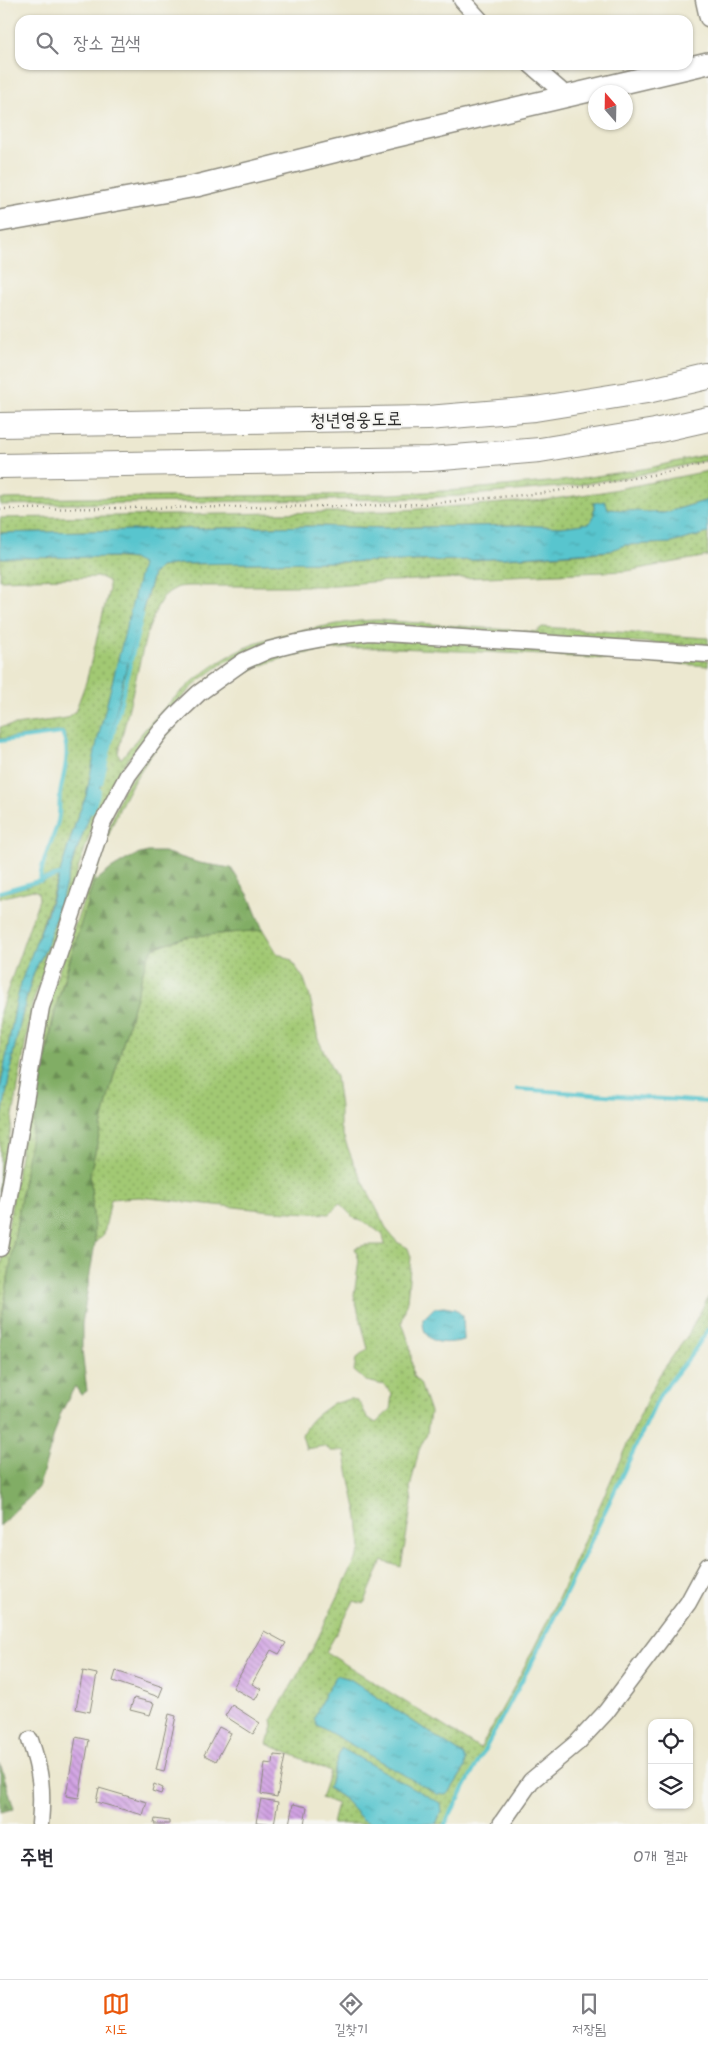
<!DOCTYPE html>
<html lang="ko">
<head>
<meta charset="utf-8">
<style>
	:root { --surface:#fff; --page:#f2f2f3; --text:#2b2b33; --muted:#7c7c81; --line:#e1e1e2; --accent:#ea580c }
	body { margin:0; font-family:"Shantell Sans","Poor Story",sans-serif; background:var(--page); color:var(--text) }
	.controls { position:absolute; right:15px; bottom:15px; display:grid; overflow:hidden; border-radius:10px; box-shadow:0 1px 4px #0004 }
	.controls button { width:45px; height:45px; display:grid; place-items:center; padding:0; border:0; border-bottom:1px solid var(--line); background:var(--surface); color:var(--text); font:25px sans-serif }
	.compass { position:absolute; left:588px; top:85px; width:45px; height:45px; border-radius:50%; background:var(--surface); box-shadow:0 1px 4px #0004; rotate:340deg }
	.list { margin:0; padding:0; list-style:none }
	h2 { display:flex; justify-content:space-between; align-items:center; height:65px; margin:0; padding:0 20px; font-size:21px }
	h2 small { font-size:16px; font-weight:400; color:var(--muted) }
	.icon { flex:none; width:28px; height:28px; fill:none; stroke:currentColor; stroke-width:2; stroke-linecap:round; stroke-linejoin:round }
	.map { position:relative; flex:none; width:708px; height:1824px; overflow:hidden }
	.search { position:absolute; background:var(--surface); box-shadow:0 1px 4px #0004; left:15px; right:15px; top:15px; height:55px; display:flex; align-items:center; gap:12px; box-sizing:border-box; padding:0 18px; border-radius:15px; color:var(--muted); font-size:19px }
	.sheet { height:155px; background:var(--surface) }
	nav { display:flex; justify-content:space-around; align-items:center; box-sizing:border-box; height:70px; border-top:1px solid var(--line); background:var(--surface); font-size:14px; color:var(--muted) }
	nav a { display:grid; justify-items:center; gap:2px }
	nav .on { color:var(--accent) }
	.map>svg:first-child { display:block }
	.grass { fill:url(#grass-dots); stroke:#667a4f; fill-rule:evenodd }
	.forest { fill:url(#forest-firs); stroke:#566c48 }
	.water { fill:url(#water-ripples); stroke:#42787c }
	.lines { fill:none; stroke-linecap:round; stroke-linejoin:round }
	.stream { stroke:#58c5ce; stroke-width:4 }
	.building { fill:url(#building-back-hatch) }
	.minor-casing { stroke:#8c8a7e; stroke-width:19 }
	.major-casing { stroke:#8c8a7e; stroke-width:24 }
	.highway-casing { stroke:#8c8a7e; stroke-width:26 }
	.path { stroke:#8c8a7e; stroke-width:2.5; stroke-dasharray:1 4; stroke-linecap:butt }
	.minor { stroke:#fff; stroke-width:16 }
	.major { stroke:#fff; stroke-width:21 }
	.highway { stroke:#fff; stroke-width:24 }
	.labels { text-anchor:middle; dominant-baseline:central; stroke-width:4; stroke-linejoin:round; paint-order:stroke }
	.street-label { font-size:19px; fill:#2b2b2b; stroke:#f6f6f2 }
</style>
</head>
<body>
<div class="map">
<svg width="708" height="1824" viewBox="0 0 708 1824">
	<defs>
		<pattern id="grass-dots" width="8" height="8" patternUnits="userSpaceOnUse" patternTransform="scale(1.25)"><rect width="8" height="8" fill="#a2c973"/><path d="M2 2h.1M6 6h.1" fill="none" stroke="#84a35f" stroke-width="1.8" stroke-linecap="round"/></pattern>
		<pattern id="forest-firs" width="22" height="20" patternUnits="userSpaceOnUse" patternTransform="scale(1.25)"><rect width="22" height="20" fill="#81ad65"/><path d="M5 1l3.5 6h-7zM16 11l3.5 6h-7z" fill="#6a8d53"/></pattern>
		<pattern id="water-ripples" width="26" height="14" patternUnits="userSpaceOnUse" patternTransform="scale(1.25)"><rect width="26" height="14" fill="#58c5ce"/><path d="M2 4q2-2 4 0t4 0M15 11q2-2 4 0t4 0" fill="none" stroke="#49a0a7"/></pattern>
		<pattern id="building-back-hatch" width="6" height="6" patternUnits="userSpaceOnUse" patternTransform="scale(1.25)"><rect width="6" height="6" fill="#d1a2e3"/><path d="M-1 5l2 2M0 0l6 6M5-1l2 2" fill="none" stroke="#aa84b8"/></pattern>
	</defs>
	<rect width="100%" height="100%" fill="#f6f6f2"/>
	<filter id="ink" filterUnits="userSpaceOnUse"><feTurbulence type="fractalNoise" baseFrequency=".02" numOctaves="2"/><feDisplacementMap in="SourceGraphic" scale="10" xChannelSelector="R" yChannelSelector="G"/><feConvolveMatrix kernelMatrix="1 2 1 2 8 2 1 2 1" color-interpolation-filters="sRGB"/></filter>
	<filter id="wash" filterUnits="userSpaceOnUse"><feTurbulence type="fractalNoise" baseFrequency=".0096" numOctaves="4" result="noise"/><feDisplacementMap in="SourceGraphic" scale="20" xChannelSelector="R" yChannelSelector="G"/><feGaussianBlur stdDeviation="1.12" result="paint"/><feColorMatrix in="noise" values="0 0 0 0 0 0 0 0 0 0 0 0 0 0 0 0 0 1.4 0 .05"/><feComposite in="paint" operator="in"/></filter>
	<g filter="url(#wash)">
		<rect width="100%" height="100%" fill="#ece8d0"/>
		<path class="grass" d="M708 454V460L650 473 571 486 460 496 391 499 0 505V499L391 494 459 490 570 480 649 468Z
			M708 471V500L664 513 608 509 594 503V516L590 523 561 527 517 525 383 528 316 526 0 533V518L390 511 546 500 602 492Z
			M708 533V556L627 571 370 582 325 586H187L178 587 169 592 163 597 157 607 146 636 118 753 121 759C158 711 201 664 259 642 277 635 296 632 315 628 337 624 357 620 379 620L536 632 542 627 708 638V647L405 626 262 645 225 662 201 679 154 725 120 770 95 819 32 1005 0 1192V1129L14 1050 26 999 34 972 46 948 73 861 100 787 123 680 153 574 160 567 178 564 475 560 590 553 609 551 625 545 671 543Z
			M95 556 133 559 143 565 140 579 112 683 86 796 77 818 60 873 41 878C42 861 53 841 59 823 61 814 60 805 61 796 63 774 74 752 63 731L0 739V727L67 718 75 712 86 682 109 589 108 581 100 577 0 580V558Z
			M387 639 708 660V666C624 660 541 654 457 651 398 648 342 643 284 658 219 675 164 729 131 786 108 826 97 871 84 915 74 945 64 976 56 1007 49 1032 46 1058 41 1083 25 1165 13 1248 0 1331V1274L44 1013 122 791 175 720 244 668 271 657 303 649 355 640Z
			M58 877 16 1003 0 1090V1012L39 899 38 892 33 890 0 898V894Z
			M263 930 277 953 291 960 304 979 310 997 318 1039 336 1077 340 1107V1127L352 1159 387 1230 397 1242 408 1248 411 1257 407 1301 402 1322 410 1346 413 1376 420 1383 430 1412 427 1433 419 1450 410 1488 412 1503 401 1567 382 1561 364 1604 354 1601 326 1652 480 1749 514 1687 553 1610 649 1395 660 1374 688 1335 708 1297V1328L688 1358 660 1392 570 1583 534 1655 444 1824H436L441 1812 341 1749 328 1788 341 1796 362 1819 371 1824H332L337 1804 321 1798 330 1771 267 1744 273 1726 272 1719 312 1650 361 1549 358 1518 344 1451H331L324 1446 306 1449 302 1435C309 1418 319 1414 333 1403 342 1403 347 1398 352 1399 361 1400 362 1409 367 1416 369 1419 373 1421 376 1423L390 1410 392 1394 384 1385 366 1381 354 1371 356 1359 368 1349 354 1295 359 1260 355 1248 365 1245H385L383 1235 368 1224 354 1218 339 1203 330 1214 272 1211 139 1197 111 1199 104 1234 95 1243 90 1173 111 1086 146 961 153 948 185 937ZM337 1675 350 1679 463 1755 465 1768 449 1793 396 1770 318 1725Z"/>
		<path class="forest" d="M148 852H164L199 863 231 868 249 896 263 930 185 937 153 948 146 961 111 1086 90 1173 95 1243 82 1324V1351L87 1391 81 1395 75 1386 60 1415 39 1486 29 1498 13 1512 0 1526V1331L29 1147 56 1007 93 883 111 869 126 860 136 855Z
			M0 1763 14 1809 0 1812Z"/>
		<path class="water" d="M708 500V533L671 543 625 545 609 551 475 560 178 564 160 567 153 574 123 680 100 787 73 861 46 948 34 972 26 999 14 1050 0 1129V1090L16 1003 22 979 47 914 77 818 86 796 97 742 142 565 133 559 117 557 0 558V533L316 526 383 528 517 525 561 527 590 523 594 516V503L605 501 608 509 664 513Z
			M444 1307 455 1309 463 1316 464 1340C444 1345 422 1345 423 1319L434 1308Z
			M337 1675 350 1679 463 1755 466 1760 465 1768 449 1793 445 1795 437 1794 317 1725 314 1718 325 1693Z
			M341 1748 440 1803 441 1812 436 1824H371L362 1819 341 1796 328 1788Z"/>
		<g class="lines">
			<path class="stream" d="M0 741 62 733C72 752 63 774 60 794 59 803 60 812 58 821 53 842 41 860 40 881
				M101 783 142 615
				M92 812 99 790
				M0 892 59 875
				M517 1089 708 1102
				M445 1824 535 1656 571 1583 661 1393 689 1358 708 1330"/>
		</g>
		<g id="blocks">
			<path class="building" d="M264 1631 286 1643 279 1654 271 1650 252 1684 261 1689 255 1700 233 1688Z
				M83 1671 97 1674 90 1712 76 1709Z
				M116 1671 163 1687 159 1697 113 1681Z
				M134 1698 154 1703 150 1715 130 1710Z
				M232 1705 260 1723 253 1734 225 1716Z
				M169 1714 176 1716 164 1772 156 1770Z
				M219 1727 231 1733 216 1761 204 1755Z
				M76 1737 89 1740 79 1798 66 1796Z
				M274 1755 285 1756 277 1797 261 1794 265 1763 273 1764Z
				M154 1784 163 1788 161 1794 152 1791Z
				M99 1788 147 1802 143 1815 96 1802Z
				M261 1799 278 1802 274 1824 256 1822Z
				M293 1804 307 1807 304 1824H289Z
				M155 1819 169 1821V1824H154Z"/>
		</g>
	</g>
	<g filter="url(#ink)">
		<use href="#blocks" fill-opacity="0" stroke="#8c8a7e" stroke-width="1"/>
		<g class="lines">
			<g class="minor-casing">
				<path id="minor" d="M462 0 480 20
					M704 0 708 18
					M531 65 560 90 563 96
					M0 1248 41 1007 103 822 128 775 161 731 179 712 199 693 244 661 269 650 297 643 334 636 370 632 708 654
					M30 1740C41 1772 43 1790 40 1824
					M501 1824 531 1781 578 1742 606 1712 688 1603 708 1566"/>
			</g>
			<g class="major-casing">
				<path id="major" d="M0 221 196 186 393 137 708 63"/>
			</g>
			<g class="highway-casing">
				<path id="highway" d="M0 425 428 418 535 409 647 391 708 377
					M0 466 430 459 540 450 655 431 708 419"/>
			</g>
			<path class="path" d="M0 509 357 506 423 504 544 493 663 473 708 463"/>
			<use href="#minor" class="minor"/>
			<use href="#major" class="major"/>
			<use href="#highway" class="highway"/>
		</g>
	</g>
	<g class="labels">
		<g class="street-label">
			<text transform="translate(356 419) rotate(-1)">청년영웅도로</text>
		</g>
	</g>
</svg>
<div class="controls">
<button><svg class="icon" aria-label="locate" viewBox="0 0 24 24"><circle cx="12" cy="12" r="6"/><path d="M12 2v4M12 18v4M2 12h4M18 12h4"/></svg></button>
<button><svg class="icon" aria-label="layers" viewBox="0 0 24 24"><path d="M12 4l9 5-9 5-9-5zM3 14l9 5 9-5"/></svg></button>
</div>
<svg class="compass" viewBox="-18 -18 36 36"><path d="M0-13l5 13h-10z" fill="#e53935"/><path d="M0 13l5-13h-10z" fill="#7c7c81"/></svg>
<div class="search"><svg class="icon" aria-label="search" viewBox="0 0 24 24"><circle cx="10" cy="10" r="6"/><path d="M15 15l6 6"/></svg>장소 검색</div>
</div>
<section class="sheet">
<h2>주변<small>0개 결과</small></h2>
<ul class="list">
</ul>
</section>
<nav>
<a class="on"><svg class="icon" aria-label="map" viewBox="0 0 24 24"><path d="M3 6l6-2 6 2 6-2v14l-6 2-6-2-6 2zM9 4v14M15 6v14"/></svg>지도</a>
<a><svg class="icon" aria-label="directions" viewBox="0 0 24 24"><path d="M12 3l9 9-9 9-9-9zM9 14v-3h6M13 9l2 2-2 2"/></svg>길찾기</a>
<a><svg class="icon" aria-label="saved" viewBox="0 0 24 24"><path d="M7 4h10v16l-5-4-5 4z"/></svg>저장됨</a>
</nav>
</body>
</html>
